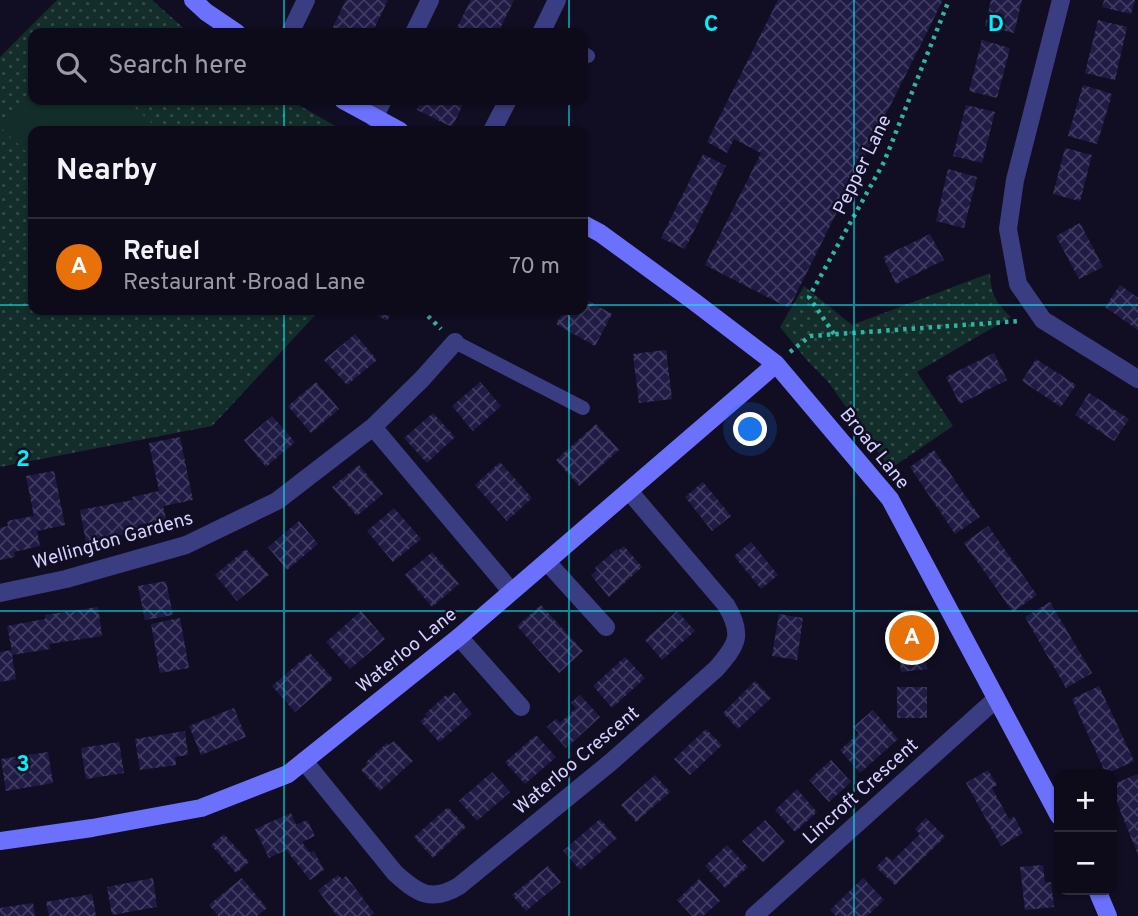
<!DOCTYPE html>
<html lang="en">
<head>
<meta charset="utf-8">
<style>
	:root { --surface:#0d0a1a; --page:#1b1827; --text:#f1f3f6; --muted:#9a9aa2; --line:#2d2b39; --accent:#b45309 }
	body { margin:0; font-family:Overpass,sans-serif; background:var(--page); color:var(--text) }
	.controls { position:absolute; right:21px; bottom:21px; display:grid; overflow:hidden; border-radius:14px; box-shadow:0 2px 5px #0004 }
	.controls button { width:63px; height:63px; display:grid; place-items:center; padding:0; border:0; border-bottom:2px solid var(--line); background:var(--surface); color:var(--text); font:35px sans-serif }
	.you { position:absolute; left:751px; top:430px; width:24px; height:24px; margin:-18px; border:5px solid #fff; border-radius:50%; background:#1a73e8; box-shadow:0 0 0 10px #1a73e833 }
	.badge { display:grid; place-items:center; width:46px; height:46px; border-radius:50%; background:var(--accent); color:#fff; font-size:23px; font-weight:700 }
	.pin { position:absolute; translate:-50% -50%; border:4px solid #fff; box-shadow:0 2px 7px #0006 }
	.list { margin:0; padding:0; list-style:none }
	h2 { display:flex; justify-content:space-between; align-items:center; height:91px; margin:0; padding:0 28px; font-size:30px }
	h2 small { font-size:23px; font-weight:400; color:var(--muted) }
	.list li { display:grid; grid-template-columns:46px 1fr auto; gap:21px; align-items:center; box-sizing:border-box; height:98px; padding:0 28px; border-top:2px solid var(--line) }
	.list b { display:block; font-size:26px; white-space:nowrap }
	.list p { margin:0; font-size:23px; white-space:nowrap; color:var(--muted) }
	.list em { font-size:23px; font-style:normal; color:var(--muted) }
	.icon { flex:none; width:38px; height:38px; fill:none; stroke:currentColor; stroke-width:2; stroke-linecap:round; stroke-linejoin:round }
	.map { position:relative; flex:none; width:1138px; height:916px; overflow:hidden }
	.search { position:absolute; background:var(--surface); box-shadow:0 2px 5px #0004; left:28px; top:28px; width:560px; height:77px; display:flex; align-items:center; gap:18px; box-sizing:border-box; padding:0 24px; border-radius:14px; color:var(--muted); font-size:26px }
	.panel { position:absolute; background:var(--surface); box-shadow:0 2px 5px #0004; left:28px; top:126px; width:560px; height:189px; border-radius:14px }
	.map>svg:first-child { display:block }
	.grass { fill:url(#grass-dots) }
	.pitch { fill:#122d2a }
	.building { fill:url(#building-cross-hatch) }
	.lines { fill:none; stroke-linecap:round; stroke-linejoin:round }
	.path { stroke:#31b3a2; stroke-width:4.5; stroke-dasharray:3.5 5; stroke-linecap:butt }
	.lane { stroke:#3a3d81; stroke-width:14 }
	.street { stroke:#3a3d81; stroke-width:18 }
	.secondary { stroke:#6b71fc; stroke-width:18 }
	.grid { fill:none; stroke:#05eff7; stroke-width:2; stroke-opacity:0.55 }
	.labels { text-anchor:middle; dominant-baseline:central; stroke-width:5; stroke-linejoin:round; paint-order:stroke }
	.street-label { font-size:19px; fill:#d4d2fe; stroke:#110e23 }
	.grid-label { font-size:23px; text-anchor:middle; font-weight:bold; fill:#05eff7; stroke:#110e23; stroke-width:5; stroke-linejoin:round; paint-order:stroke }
</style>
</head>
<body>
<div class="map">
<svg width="1138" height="916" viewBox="0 0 1138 916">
	<defs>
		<pattern id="grass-dots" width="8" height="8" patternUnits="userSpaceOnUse" patternTransform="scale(1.75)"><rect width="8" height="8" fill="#122d2a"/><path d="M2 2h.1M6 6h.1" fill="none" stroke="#344b4a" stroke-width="1.8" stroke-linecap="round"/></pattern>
		<pattern id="building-cross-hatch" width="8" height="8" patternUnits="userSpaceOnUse" patternTransform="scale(1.75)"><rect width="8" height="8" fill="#201b44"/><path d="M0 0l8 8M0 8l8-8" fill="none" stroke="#403b60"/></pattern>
	</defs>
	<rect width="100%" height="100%" fill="#110e23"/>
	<path class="grass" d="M57 0H152L189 33H33V100H290L344 131H33V310H320L212 426 0 467V57Z
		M990 273C991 294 996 303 1011 317L917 372 953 426 890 469 829 383 805 358 780 327 804 286 852 325Z"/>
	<path class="pitch" d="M33 90V100H127L160 131H33V158L0 127V123Z"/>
	<path class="building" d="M346 0H388L372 33H330Z
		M471 0H514L498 33H454Z
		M778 0H943L789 308 705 265 761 153 734 139 727 153 707 142Z
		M991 0H1022L1014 33 985 26Z
		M1104 0H1135L1131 14 1102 7Z
		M1098 20 1127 27 1115 80 1085 73Z
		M982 40 1010 48 997 98 969 91Z
		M1083 85 1112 94 1097 144 1068 136Z
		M422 100H465L452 127 417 110Z
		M966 105 995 112 982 163 953 156Z
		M1065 148 1092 155 1080 201 1053 194Z
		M703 154 726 166 685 249 661 238Z
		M948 169 977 177 964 228 936 221Z
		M1080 223 1103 267 1079 279 1056 236Z
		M930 234 944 260 896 284 883 257Z
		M1120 285 1138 298V330L1105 307Z
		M583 298 612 314 595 346 556 324 564 310H583Z
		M368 310H393L387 321Z
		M355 334 377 360 347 385 324 360Z
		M666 350 672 399 639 403 633 354Z
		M994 353 1007 380 960 404 946 377Z
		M1036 359 1076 385 1061 407 1022 381Z
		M316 382 339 409 311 433 288 406Z
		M480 382 501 406 473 431 452 406Z
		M1089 393 1129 419 1114 441 1075 415Z
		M433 413 455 437 427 463 404 438Z
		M272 416 295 442 266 467 244 440Z
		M596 424 619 450 579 486 556 460Z
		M180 437 193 500 163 506 166 519 138 525 140 531 86 542 80 510 133 500 132 497 159 491 149 443Z
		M934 450 980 517 955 534 910 467Z
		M500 462 532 498 507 521 475 485Z
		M359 465 383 494 357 516 332 487Z
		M54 471 65 525 37 531 40 546 14 552 15 557 0 560V528L8 526 7 521 34 516 26 476Z
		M703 482 731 516 712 531 685 497Z
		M394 508 421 539 393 562 367 531Z
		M299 521 318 544 287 570 268 547Z
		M988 526 1037 595 1013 612 964 543Z
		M751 542 778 575 761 589 734 556Z
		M624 546 642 567 609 597 591 575 597 570 595 568 605 559 617 549 618 551Z
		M246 549 269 575 237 601 215 575Z
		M432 552 459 584 432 607 405 575Z
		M166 581 173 615 145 620 138 586Z
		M1050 602 1092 673 1066 688 1025 617Z
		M541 605 583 651 559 673 517 626Z
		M98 607 102 636 49 644 50 649 12 655 16 679 0 682V652L12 650 7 626 45 619V615Z
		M361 611 385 639 350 669 326 642Z
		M677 611 695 631 662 660 645 640Z
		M779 614 803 618 797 660 772 656Z
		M180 618 189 668 160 673 151 624Z
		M922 625 927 669 901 672 896 629Z
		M310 653 333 679 295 712 272 686Z
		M625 657 645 678 612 708 593 686Z
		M755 681 771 698 738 729 723 713Z
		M1099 686 1134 761 1106 774 1072 699Z
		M897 687H927V718H897Z
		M454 692 472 714 439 742 420 721 427 716 425 714 446 695 448 697Z
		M580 695 600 717 566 748 547 727 556 719 560 723 576 708 571 703Z
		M234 708 246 737 201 755 189 726Z
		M873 710 898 739 860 773 840 750 859 733 853 727Z
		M706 729 722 745 690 775 674 759Z
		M185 731 188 755 175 757 176 765 140 770 135 739Z
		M536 735 556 757 525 784 505 762Z
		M394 741 413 761 380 791 361 770 367 764 366 762 376 753 387 743 389 745Z
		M119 742 124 773 86 779 81 748Z
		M48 752 53 783 6 791 1 759Z
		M831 760 851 782 829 802 809 780Z
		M988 770 997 785 992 788 1009 819 1014 817 1023 833 1001 846 966 783Z
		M492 772 510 792 477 821 459 801Z
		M1137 774 1138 776V855L1112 790V785Z
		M655 775 670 792 636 822 621 805Z
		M797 789 817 812 795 832 775 810Z
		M448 807 466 827 433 858 414 837Z
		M291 813 296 825 307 820 315 836 302 842 310 853 314 851 324 870 310 880 286 850 269 858 255 829Z
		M926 818 945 837 895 885 876 867 887 856 892 861 920 834 915 829Z
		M600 819 617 838 580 870 563 851Z
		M765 820 785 842 763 862 742 841Z
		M224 834 249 862 236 873 211 845Z
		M727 845 748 867 725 888 705 866Z
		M1043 865 1045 883 1051 882 1054 907 1025 910 1020 867Z
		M548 866 561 882 526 911 512 895Z
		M338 875 342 879 346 876 374 913 370 916H337L318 890Z
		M153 878 157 907 112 915 107 887Z
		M242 878 267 908 257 916H218L209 905Z
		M863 878 884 900 867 916H836L830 910Z
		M699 879 720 901 703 916H692L677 900Z
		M92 894 96 916H49L46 902Z
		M33 903 35 916H0V908Z"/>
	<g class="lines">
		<path class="path" d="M422 310 441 329
			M834 334 809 297 884 162 949 0
			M790 352 810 336 1020 321"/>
		<path class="lane" d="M583 53 588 56
			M455 342 583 408"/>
		<path class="street" d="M1061 0 1015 180 1008 229 1018 284 1043 320 1138 379
			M290 33 306 0
			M414 33 430 0
			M541 33 557 0
			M374 118 383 100
			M492 131 508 100
			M373 427 511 591
			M547 562 606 627
			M0 593 66 579 186 545 277 501 373 427 422 379 455 342
			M459 637 521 707
			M304 761 395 873C417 893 431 903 459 886L611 762 716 669C737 645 744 635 726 605L629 491
			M754 916 996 699"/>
		<path class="secondary" d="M193 0 206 12 237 33
			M343 100 400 131
			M583 224 600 233 692 300 776 364 890 499 1059 816
			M0 841 92 828 201 808 288 774 459 637 776 364
			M1097 890 1108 916"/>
	</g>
	<path class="grid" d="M284 0V33M569 0V33M854 0V916M284 100V131M569 100V131M0 305H33M583 305H1138M284 310V916M569 310V916M0 611H1138"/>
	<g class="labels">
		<g class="street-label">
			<text transform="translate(863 165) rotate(-64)">Pepper Lane</text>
			<text transform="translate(874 449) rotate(51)">Broad Lane</text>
			<text transform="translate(113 541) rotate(-16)">Wellington Gardens</text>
			<text transform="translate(407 651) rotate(-39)">Waterloo Lane</text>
			<text transform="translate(577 761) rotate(-40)">Waterloo Crescent</text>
			<text transform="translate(861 792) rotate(-42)">Lincroft Crescent</text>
		</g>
	</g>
	<g class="grid-label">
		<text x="711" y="31">C</text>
		<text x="996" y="31">D</text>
		<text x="23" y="466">2</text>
		<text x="23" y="771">3</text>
	</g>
</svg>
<div class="controls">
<button>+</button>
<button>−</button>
</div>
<div class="you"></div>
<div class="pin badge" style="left:912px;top:638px;background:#e8710a">A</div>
<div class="search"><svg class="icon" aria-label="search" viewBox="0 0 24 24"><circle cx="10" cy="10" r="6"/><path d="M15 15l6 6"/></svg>Search here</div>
<section class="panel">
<h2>Nearby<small></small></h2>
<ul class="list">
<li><span class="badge" style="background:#e8710a">A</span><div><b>Refuel</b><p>Restaurant · Broad Lane</p></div><em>70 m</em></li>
</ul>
</section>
</div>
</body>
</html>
